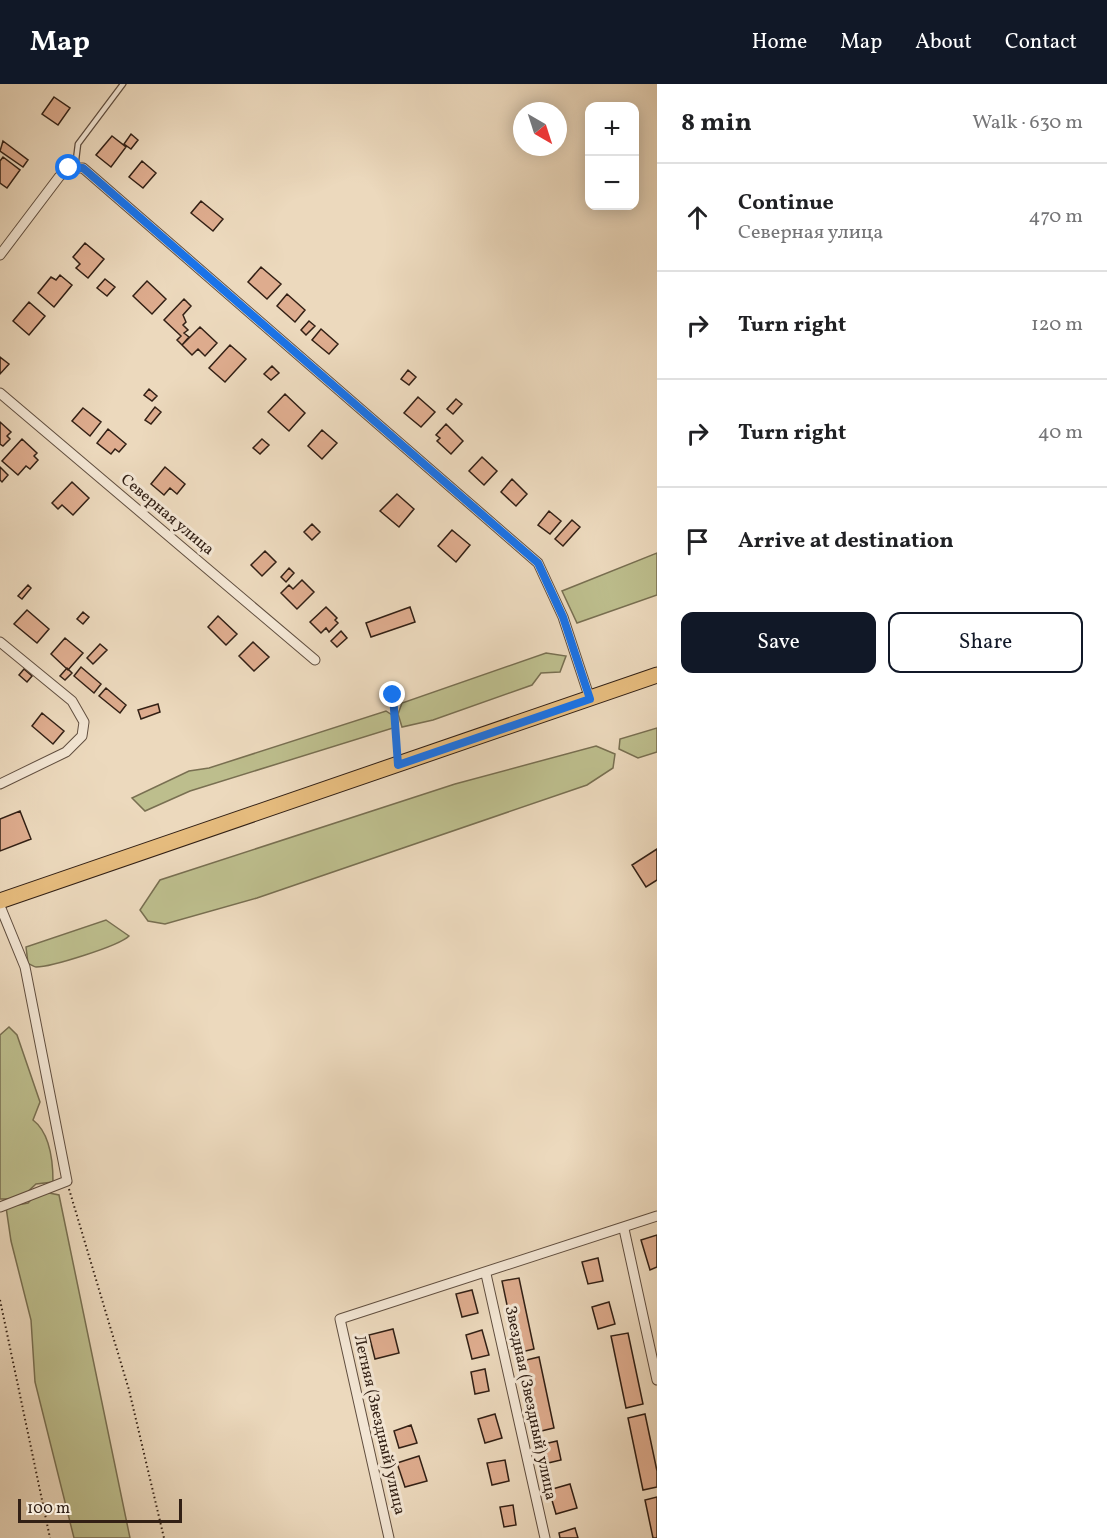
<!DOCTYPE html>
<html lang="en">
<head>
<meta charset="utf-8">
<style>
	:root { --surface:#fff; --page:#f2f2f2; --text:#202124; --muted:#757577; --line:#e0e0e0; --accent:#111827 }
	body { margin:0; font-family:Vollkorn,serif; background:var(--page); color:var(--text) }
	.controls { position:absolute; right:18px; top:18px; display:grid; overflow:hidden; border-radius:12px; box-shadow:0 3px 15px #0003 }
	.controls button { width:54px; height:54px; display:grid; place-items:center; padding:0; border:0; border-bottom:2px solid var(--line); background:var(--surface); color:var(--text); font:30px sans-serif }
	.compass { position:absolute; left:513px; top:18px; width:54px; height:54px; border-radius:50%; background:var(--surface); box-shadow:0 3px 15px #0003; rotate:141deg }
	.scale { position:absolute; left:18px; bottom:15px; width:164px; box-sizing:border-box; padding-left:6px; border:3px solid #322015; border-top:0; font-size:16px; line-height:21px; white-space:nowrap; color:#322015; -webkit-text-stroke:4px #f3e6d4; paint-order:stroke }
	.stop { position:absolute; width:18px; height:18px; margin:-14px; border:4px solid #1a73e8; border-radius:50%; background:#fff }
	.stop.end { background:#1a73e8; border-color:#fff; box-shadow:0 2px 6px #0008 }
	.list { margin:0; padding:0; list-style:none }
	h2 { display:flex; justify-content:space-between; align-items:center; height:78px; margin:0; padding:0 24px; font-size:26px }
	h2 small { font-size:20px; font-weight:400; color:var(--muted) }
	.list li { display:grid; grid-template-columns:39px 1fr auto; gap:18px; align-items:center; box-sizing:border-box; height:108px; padding:0 24px; border-top:2px solid var(--line) }
	.list b { display:block; font-size:22px; white-space:nowrap }
	.list p { margin:0; font-size:20px; white-space:nowrap; color:var(--muted) }
	.list em { font-size:20px; font-style:normal; color:var(--muted) }
	.actions { display:flex; gap:12px; padding:18px 24px }
	.actions a { flex:1; padding:14px 0; border:2px solid var(--accent); border-radius:12px; text-align:center; font-size:21px; color:var(--accent) }
	.actions .main { background:var(--accent); color:#fff }
	.icon { flex:none; width:33px; height:33px; fill:none; stroke:currentColor; stroke-width:2; stroke-linecap:round; stroke-linejoin:round }
	.map { position:relative; flex:none; width:657px; height:1454px; overflow:hidden }
	header { display:flex; align-items:center; gap:36px; box-sizing:border-box; height:84px; padding:0 30px; background:var(--accent); color:#fff }
	header strong { font-size:28px }
	nav { display:flex; gap:33px; margin-inline-start:auto; font-size:21px }
	main { display:flex }
	aside { flex:1; background:var(--surface) }
	.map>svg:first-child { display:block }
	.green { fill:#bdbe8d; stroke:#786f51; stroke-width:1.5 }
	.building { fill:#deac8e; stroke:#322015; stroke-width:1.5 }
	.lines { fill:none; stroke-linecap:round; stroke-linejoin:round }
	.lane-casing { stroke:#604e3f; stroke-width:7 }
	.street-casing { stroke:#604e3f; stroke-width:11 }
	.primary-casing { stroke:#322015; stroke-width:17 }
	.path { stroke:#322015; stroke-width:2; stroke-dasharray:1.5 3; stroke-linecap:butt }
	.lane { stroke:#f3e6d4; stroke-width:4.5 }
	.street { stroke:#f3e6d4; stroke-width:9 }
	.primary { stroke:#e6bc7e; stroke-width:15 }
	.route { stroke:#1a73e8; stroke-width:8 }
	.labels { text-anchor:middle; dominant-baseline:central; stroke-width:6; stroke-linejoin:round; paint-order:stroke }
	.street-label { font-size:16px; fill:#322015; stroke:#f3e6d4 }
</style>
</head>
<body>
<header>
<strong>Map</strong>
<nav><a>Home</a><a>Map</a><a>About</a><a>Contact</a></nav>
</header>
<main>
<div class="map">
<svg width="657" height="1454" viewBox="0 0 657 1454">
	<rect width="100%" height="100%" fill="#ecd9bd"/>
	<filter id="stains"><feTurbulence type="fractalNoise" baseFrequency=".00333" numOctaves="4"/><feColorMatrix values="0 0 0 0 .2 0 0 0 0 .09 0 0 0 0 .02 0 0 0 .5 -.17"/></filter>
	<radialGradient id="worn" r=".72"><stop offset=".6" stop-color="#630" stop-opacity="0"/><stop offset="1" stop-color="#630" stop-opacity=".3"/></radialGradient>
	<path class="green" d="M657 469V511L577 539 562 507Z
		M546 569 566 572 560 588 541 589 532 601 433 636 402 643 398 630 402 619Z
		M386 627 392 631 393 644 190 707 145 727 132 714 189 687 209 684Z
		M657 644V668L638 674 619 665 620 655Z
		M596 662 615 670 613 684 587 701 257 814 165 840 148 837 140 826 160 796 455 700Z
		M106 836 129 852C119 862 51 883 36 883 35 883 29 880 28 879L26 863Z
		M9 943 17 951 40 1018 33 1036C50 1049 53 1077 53 1098L36 1100 20 1115H0V951Z
		M39 1107 59 1111 130 1454H74L35 1298 31 1236 11 1157 6 1123 28 1119Z"/>
	<path class="building" d="M54 13 70 24 58 41 42 30Z
		M131 50 138 56 131 65 124 60Z
		M112 52 126 63 111 83 96 71Z
		M3 57 28 76 23 83 0 67Z
		M3 73 20 86 7 104 0 99V77Z
		M142 77 156 89 143 104 129 93Z
		M201 117 223 135 213 147 191 129Z
		M85 159 104 175 88 194 76 184 80 180 73 173Z
		M261 183 281 200 267 215 248 198Z
		M60 191 72 201 54 223 38 209 51 193 56 196Z
		M105 195 115 203 107 212 97 204Z
		M147 197 166 215 152 230 133 212Z
		M287 210 305 226 295 238 277 222Z
		M184 215 191 222 183 231 186 238 183 241 188 246 184 249 189 253 182 261 177 256 181 252 164 236Z
		M29 218 45 232 29 251 13 237Z
		M309 237 315 242 306 251 301 246Z
		M200 243 217 259 205 272 198 265 192 271 182 261Z
		M321 245 338 260 329 270 312 256Z
		M230 261 246 275 225 298 209 284Z
		M0 273 9 280 0 290Z
		M272 282 279 289 271 296 264 290Z
		M408 286 416 293 409 301 401 295Z
		M149 305 157 312 152 317 144 311Z
		M285 310 305 329 289 347 268 328Z
		M418 313 435 328 421 343 404 329Z
		M456 315 462 320 453 330 447 325Z
		M155 323 161 328 151 340 145 336Z
		M83 324 101 338 90 352 72 337Z
		M0 338 11 348 7 352 10 355 3 362 0 360Z
		M446 340 463 357 451 370 437 357 440 354 436 351Z
		M108 345 126 360 119 368 115 365 111 370 97 359Z
		M322 346 337 359 322 375 308 362Z
		M22 355 37 369 34 372 38 376 30 385 26 382 18 391 2 377Z
		M262 355 269 361 260 370 253 364Z
		M482 373 497 387 484 401 469 387Z
		M0 383 8 391 2 398 0 396Z
		M165 383 185 400 177 410 170 404 164 411 151 400Z
		M512 395 527 410 516 422 501 408Z
		M72 398 89 414 73 431 62 421 58 425 52 419Z
		M397 410 414 425 399 443 380 427Z
		M549 427 561 437 550 450 538 441Z
		M572 436 580 443 563 462 555 455Z
		M312 440 320 448 312 456 304 448Z
		M452 446 470 461 456 478 438 462Z
		M265 467 276 478 262 492 251 481Z
		M289 484 294 489 286 498 281 493Z
		M302 496 314 508 297 525 281 509 289 501 293 505Z
		M28 501 31 504 22 515 18 512Z
		M326 523 337 534 335 536 338 539 329 548 326 544 321 549 310 538Z
		M410 523 415 538 371 553 366 539Z
		M27 526 49 545 37 559 14 540Z
		M83 528 89 533 83 540 77 535Z
		M218 532 237 550 226 561 208 543Z
		M341 547 347 554 337 563 331 557Z
		M65 554 83 569 68 586 51 570Z
		M253 558 269 573 254 587 239 572Z
		M100 560 107 566 93 580 87 574Z
		M81 583 101 600 94 609 74 592Z
		M67 584 72 589 65 596 60 592Z
		M24 585 32 592 27 598 19 591Z
		M106 604 126 621 120 629 99 612Z
		M158 620 160 628 141 635 138 626Z
		M42 629 64 647 53 660 32 642Z
		M20 727 31 755 0 767V735Z
		M657 765V796L646 803 632 781Z
		M657 1151V1183L650 1186 641 1156Z
		M598 1174 603 1197 588 1200 582 1178Z
		M519 1194 534 1265 517 1269 502 1197Z
		M472 1206 478 1229 462 1233 456 1210Z
		M609 1218 615 1240 598 1245 592 1223Z
		M393 1245 399 1269 375 1275 369 1251Z
		M482 1246 489 1271 472 1275 466 1251Z
		M628 1249 643 1320 626 1324 611 1252Z
		M539 1273 554 1344 537 1348 522 1277Z
		M485 1285 489 1307 475 1310 471 1288Z
		M495 1330 502 1354 485 1359 478 1335Z
		M645 1330 657 1387V1403L643 1406 628 1334Z
		M411 1341 417 1359 399 1364 394 1347Z
		M557 1357 561 1376 548 1379 544 1360Z
		M419 1372 427 1397 405 1403 397 1379Z
		M505 1376 509 1397 492 1401 487 1379Z
		M570 1400 577 1424 556 1430 549 1406Z
		M657 1413V1454H653L645 1416Z
		M513 1421 516 1441 504 1443 500 1423Z
		M575 1444 578 1454H560L559 1449Z"/>
	<g class="lines">
		<g class="lane-casing">
			<path id="lane" d="M75 84 78 60 123 0"/>
		</g>
		<g class="street-casing">
			<path id="street" d="M0 171 59 93 69 84H83L538 479 563 533 590 615
				M0 309 315 576
				M0 558 72 617 84 638 82 652 66 668 0 700
				M0 822 25 883 67 1097 0 1123
				M624 1145 657 1296
				M486 1190 545 1454
				M389 1454 340 1235 657 1132"/>
		</g>
		<g class="primary-casing">
			<path id="primary" d="M0 817 657 591"/>
		</g>
		<path class="path" d="M393 611 397 669
			M69 1105 129 1306 164 1454
			M0 1216 50 1454"/>
		<use href="#lane" class="lane"/>
		<use href="#street" class="street"/>
		<use href="#primary" class="primary"/>
	</g>
	<g class="lines">
		<path class="route" d="M69 84H83L538 479 563 533 590 615 398 681 393 611"/>
	</g>
	<g class="labels">
		<g class="street-label">
			<text transform="translate(167 431) rotate(40)">Северная улица</text>
			<text transform="translate(530 1319) rotate(78)">Звездная (Звездный) улица</text>
			<text transform="translate(379 1341) rotate(77)">Летняя (Звездный) улица</text>
		</g>
	</g>
	<rect width="100%" height="100%" filter="url(#stains)"/>
	<rect width="100%" height="100%" fill="url(#worn)"/>
</svg>
<div class="controls">
<button>+</button>
<button>−</button>
</div>
<svg class="compass" viewBox="-18 -18 36 36"><path d="M0-13l5 13h-10z" fill="#e53935"/><path d="M0 13l5-13h-10z" fill="#757577"/></svg>
<div class="scale">100 m</div>
<div class="stop" style="left:69px;top:84px"></div>
<div class="stop end" style="left:393px;top:611px"></div>
</div>
<aside>
<h2>8 min<small>Walk · 630 m</small></h2>
<ul class="list">
<li><svg class="icon" aria-label="ahead" viewBox="0 0 24 24"><path d="M12 20V5M6 11l6-6 6 6"/></svg><div><b>Continue</b><p>Северная улица</p></div><em>470 m</em></li>
<li><svg class="icon" aria-label="right" viewBox="0 0 24 24"><path d="M7 20v-9h11M14 6l5 5-5 5"/></svg><div><b>Turn right</b></div><em>120 m</em></li>
<li><svg class="icon" aria-label="right" viewBox="0 0 24 24"><path d="M7 20v-9h11M14 6l5 5-5 5"/></svg><div><b>Turn right</b></div><em>40 m</em></li>
<li><svg class="icon" aria-label="arrive" viewBox="0 0 24 24"><path d="M6 21V4h12l-3 4 3 4H6"/></svg><div><b>Arrive at destination</b></div></li>
</ul>
<div class="actions"><a class="main">Save</a><a>Share</a></div>
</aside>
</main>
</body>
</html>
